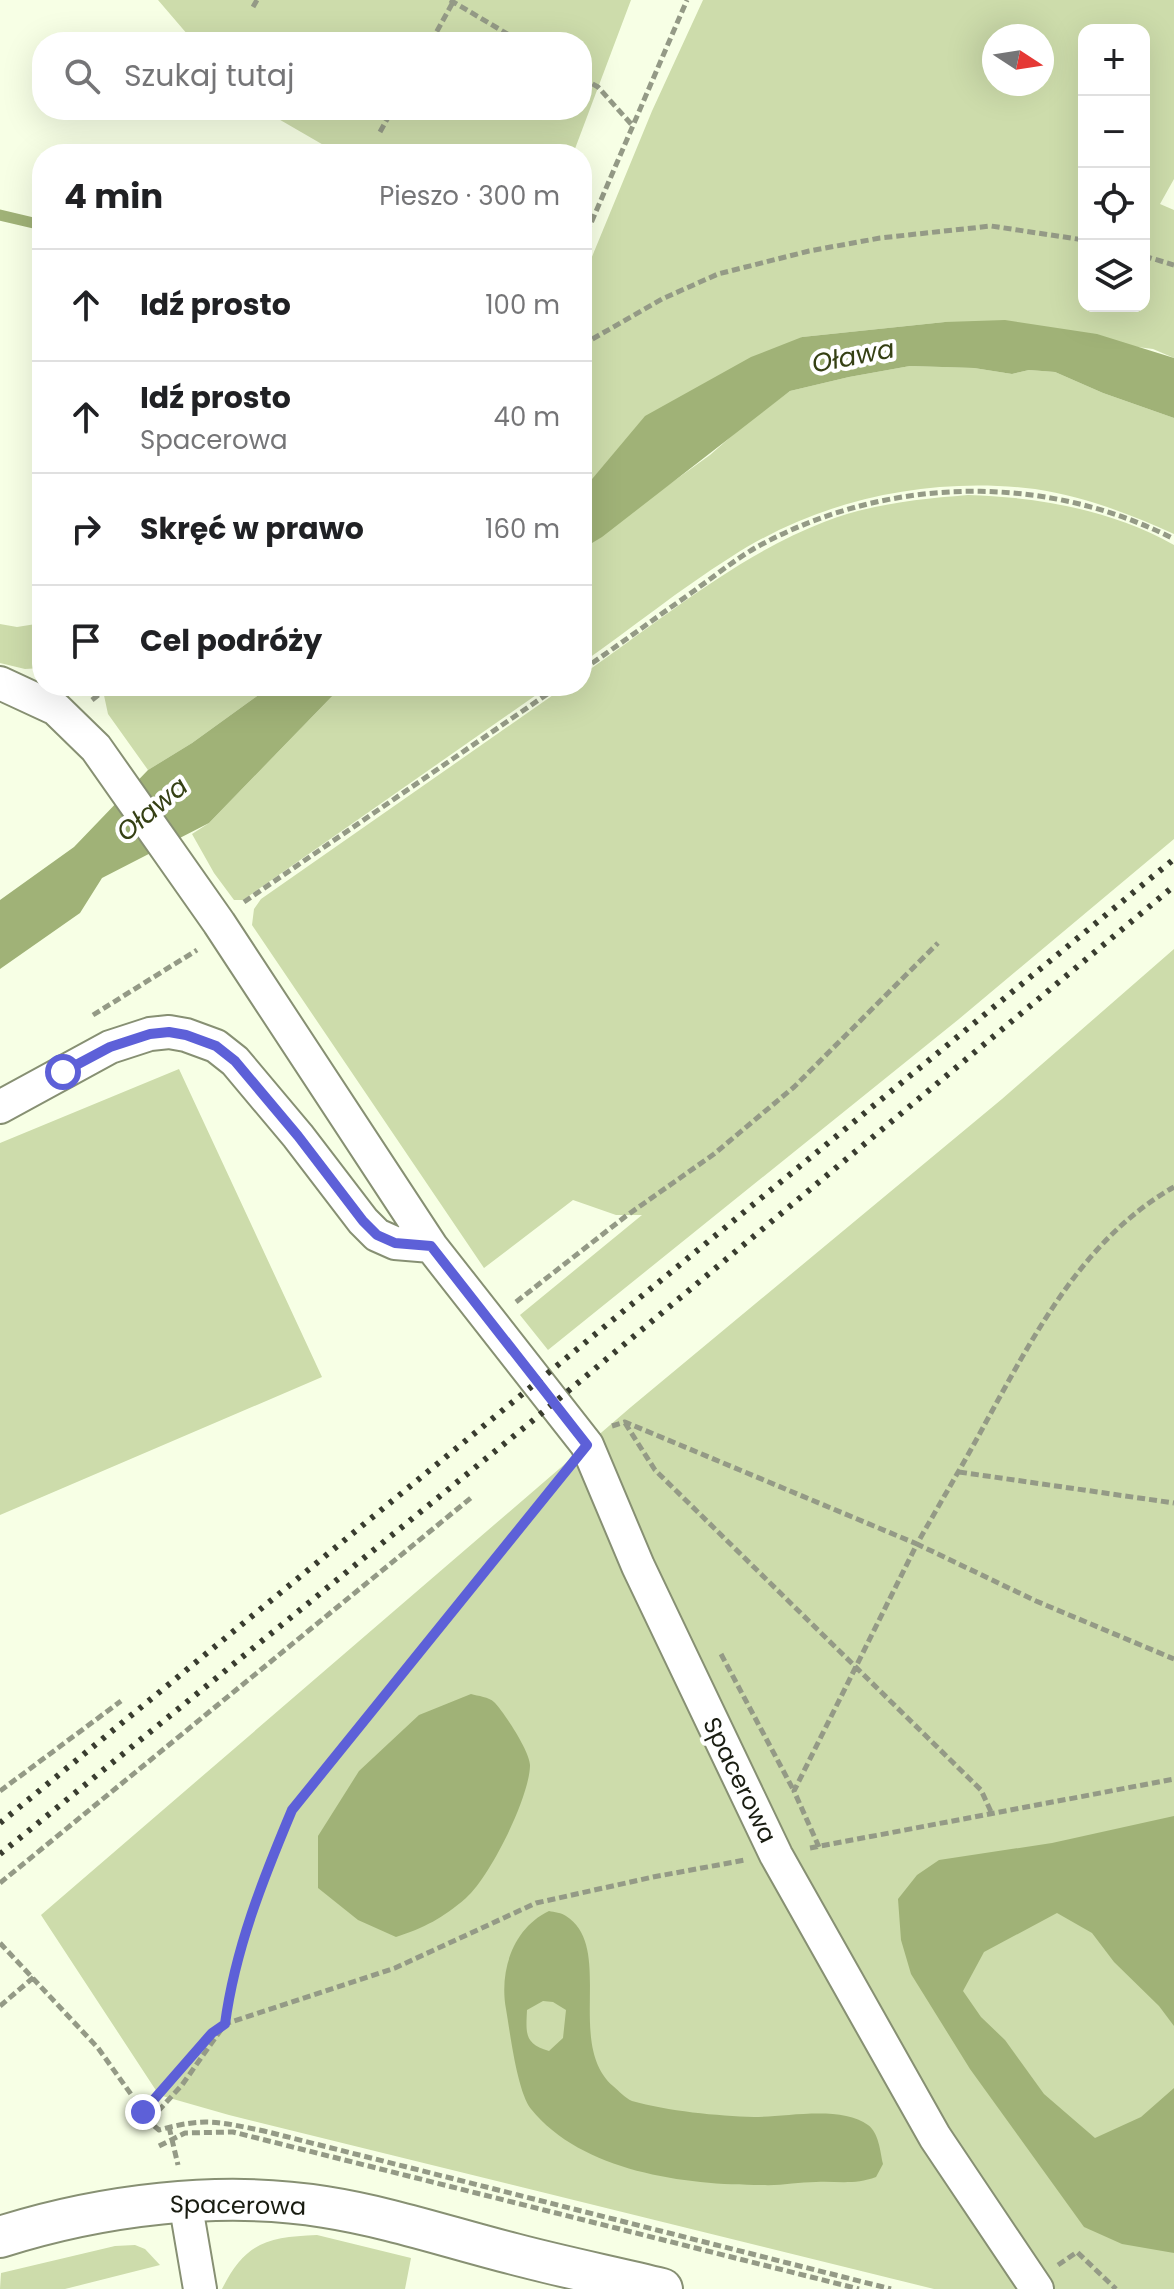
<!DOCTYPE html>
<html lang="pl">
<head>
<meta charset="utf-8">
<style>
	:root { --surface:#fff; --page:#f6f6f6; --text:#202124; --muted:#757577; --line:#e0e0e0 }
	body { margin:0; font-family:Poppins,sans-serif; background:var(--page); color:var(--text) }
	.controls { position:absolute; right:24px; top:24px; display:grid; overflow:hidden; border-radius:16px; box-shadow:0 8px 32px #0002 }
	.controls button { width:72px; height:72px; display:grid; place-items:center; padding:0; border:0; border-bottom:2px solid var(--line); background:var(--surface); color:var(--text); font:40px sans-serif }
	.compass { position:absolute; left:982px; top:24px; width:72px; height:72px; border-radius:50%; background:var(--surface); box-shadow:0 8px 32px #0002; rotate:102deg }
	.stop { position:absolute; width:24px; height:24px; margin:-18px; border:6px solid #5d60d8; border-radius:50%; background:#fff }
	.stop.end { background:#5d60d8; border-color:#fff; box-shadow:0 2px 8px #0008 }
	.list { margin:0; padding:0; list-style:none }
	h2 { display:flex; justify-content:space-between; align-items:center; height:104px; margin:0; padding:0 32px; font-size:34px }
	h2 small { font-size:26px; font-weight:400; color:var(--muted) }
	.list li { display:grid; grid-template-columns:52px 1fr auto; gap:24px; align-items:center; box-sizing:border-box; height:112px; padding:0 32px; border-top:2px solid var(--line) }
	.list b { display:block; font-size:30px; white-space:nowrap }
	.list p { margin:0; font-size:26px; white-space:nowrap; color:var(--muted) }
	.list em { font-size:26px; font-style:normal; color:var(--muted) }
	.icon { flex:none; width:44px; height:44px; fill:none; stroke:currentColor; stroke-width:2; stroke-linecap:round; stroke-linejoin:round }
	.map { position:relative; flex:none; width:1174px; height:2289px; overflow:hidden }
	.search { position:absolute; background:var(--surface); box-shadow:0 8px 32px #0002; left:32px; top:32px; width:560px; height:88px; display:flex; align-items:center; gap:20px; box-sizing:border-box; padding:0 28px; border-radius:32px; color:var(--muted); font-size:30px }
	.panel { position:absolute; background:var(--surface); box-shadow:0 8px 32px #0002; left:32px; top:144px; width:560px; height:552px; border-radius:32px }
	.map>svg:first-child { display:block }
	.green { fill:#cddcab; fill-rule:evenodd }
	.water { fill:#a0b277; fill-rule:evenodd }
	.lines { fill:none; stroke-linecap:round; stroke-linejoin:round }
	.stream { stroke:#a0b277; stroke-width:11 }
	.minor-casing { stroke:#879073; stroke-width:36 }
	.tertiary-casing { stroke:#879073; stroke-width:44 }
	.path { stroke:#949a86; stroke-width:5; stroke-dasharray:8 4; stroke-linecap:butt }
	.minor { stroke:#fff; stroke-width:32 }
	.tertiary { stroke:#fff; stroke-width:40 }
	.rail { stroke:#393c2f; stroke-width:6; stroke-dasharray:4 8; stroke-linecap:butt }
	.route { stroke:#5d60d8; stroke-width:10 }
	.labels { text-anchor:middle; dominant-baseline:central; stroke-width:8; stroke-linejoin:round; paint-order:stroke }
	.street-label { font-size:24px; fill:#191c11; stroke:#fff }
	.water-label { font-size:26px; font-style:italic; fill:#354014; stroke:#fff }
</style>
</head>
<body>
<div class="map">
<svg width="1174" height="2289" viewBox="0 0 1174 2289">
	<rect width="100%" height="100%" fill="#f7ffe5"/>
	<path class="green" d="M158 0H631L573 154H339L263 110H582V42H194Z
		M703 0H1174V179L1160 204 1174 210V358L1153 349 945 322 802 337 582 491V281L652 111ZM1084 30H1144V306H1084ZM994 36H1042V84H994Z
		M910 366 974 368 1012 374 1029 370 1055 372 1103 393 1174 418V534C1130 514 1083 496 1035 489 930 476 820 499 731 557 680 589 632 628 582 663V547L710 455 743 426 790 391 849 377Z
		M968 495C1039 497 1112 510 1174 545V839L959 1019 548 1350 520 1315 642 1215H616L573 1200 484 1268 252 925 254 909 261 899 566 686H582V675C658 622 738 555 824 522 870 504 919 499 968 495Z
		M42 623V668L25 669 0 663V624L17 627Z
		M102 686H271L192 743 148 770 108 714Z
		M342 686H549L243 900H234L214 873 192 834 209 823Z
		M1174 949V2289H934L229 2115 159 2095 41 1915 631 1407 1002 1099Z
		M179 1069 322 1377 0 1515V1143Z
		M317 2235 411 2258 405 2289H222C245 2242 268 2237 317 2235Z
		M135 2245 145 2249 160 2265 65 2289H0L1 2273 115 2246Z"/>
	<path class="water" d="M1005 320 1097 334 1174 358V418L1103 393 1055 372 1029 370 1012 374 974 368 910 366 849 377 790 391 602 537 582 549V491L645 416 751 357 802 337 945 322Z
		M271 686H342L209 823 102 878 80 913 0 969V900L74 847 148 770 192 743Z
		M471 1694C478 1696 489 1697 494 1702 504 1712 531 1753 530 1766 529 1798 490 1877 466 1898 443 1918 424 1928 396 1937L358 1920 318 1888V1836L359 1771 419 1715Z
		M1174 1816V2026L1159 2006 1114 1962 1092 1933 1057 1913 984 1952 963 1991 981 2017 1005 2040 1044 2094 1095 2138 1141 2117 1174 2088V2253L1122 2244 1084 2227 970 2069 911 1974 901 1940 898 1899 917 1875 939 1860 1052 1843Z
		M549 1911C554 1912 562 1913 566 1916 615 1947 565 2044 613 2086 619 2091 625 2098 632 2101 667 2111 718 2116 754 2117 785 2117 842 2105 868 2125 879 2133 880 2151 883 2164L876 2177C855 2185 838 2181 816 2182 798 2182 780 2186 762 2185 685 2185 582 2172 531 2109 517 2091 510 2032 506 2009 499 1971 513 1928 549 1911ZM543 2001 553 2002 566 2010 563 2038 549 2051C524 2044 526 2033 527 2010Z"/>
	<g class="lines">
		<path class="stream" d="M0 215 42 225"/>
		<g class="minor-casing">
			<path id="minor" d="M0 683 56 709 96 748 219 923 431 1246 587 1445 638 1566 776 1855 935 2137 1037 2289
				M0 1107 110 1047 150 1034 169 1032 186 1035 216 1046 235 1061 298 1136 363 1221 377 1235 395 1243 431 1246
				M185 2201 200 2289"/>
		</g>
		<g class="tertiary-casing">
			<path id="tertiary" d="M0 2237C101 2205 220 2190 325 2207 389 2217 451 2238 514 2254 563 2267 613 2277 662 2289"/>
		</g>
		<path class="path" d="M450 0 521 42
			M253 7 257 0
			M431 42 453 2
			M582 78 598 87 632 125
			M380 132 392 110
			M582 244 687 0
			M1144 256 1174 265
			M582 345 662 299 718 274 809 251 880 238 991 226 1084 240
			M582 670C619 645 654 619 691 593 712 578 733 561 755 548 885 476 1042 472 1174 539
			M92 700 110 686
			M244 902 559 686
			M93 1015 197 950
			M516 1302 626 1216 714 1154 794 1087 938 943
			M625 1423 655 1470 981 1790 992 1814
			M612 1426 625 1422 917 1544C940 1503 964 1463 986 1422 1035 1333 1084 1238 1174 1187
			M959 1472 1174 1503
			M721 1654 794 1791
			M0 1791 121 1701
			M819 1847 794 1791 917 1544 1036 1601 1174 1659
			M810 1848 1174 1779
			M0 1883 472 1497
			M0 1943 98 2048 153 2125 159 2130C205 2117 219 2122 264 2131L891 2289
			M0 2006 34 1977
			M143 2112 212 2033 225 2024C235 1949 263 1879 292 1810L564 1475
			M150 2120 182 2085 225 2024 395 1968 536 1903 653 1877 745 1860
			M169 2127 178 2165
			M159 2146 185 2133 233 2132 859 2289
			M1058 2265 1077 2252 1116 2289"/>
		<use href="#minor" class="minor"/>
		<use href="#tertiary" class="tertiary"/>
		<path class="rail" d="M0 1823 1174 859
			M0 1854 531 1422 1174 886"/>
	</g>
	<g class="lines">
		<path class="route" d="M63 1072 110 1047 150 1034 169 1032 186 1035 216 1046 235 1061 298 1136 363 1221 377 1235 395 1243 431 1246 587 1445 292 1810C263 1879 235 1949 225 2024L212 2033 143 2112"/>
	</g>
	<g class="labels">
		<g class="street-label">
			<text transform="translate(740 1780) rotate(64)">Spacerowa</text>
			<text transform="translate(238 2205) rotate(1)">Spacerowa</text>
		</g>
		<g class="water-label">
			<text transform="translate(853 356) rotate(-11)">Oława</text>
			<text transform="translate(152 809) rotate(-40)">Oława</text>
		</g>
	</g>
</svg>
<div class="controls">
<button>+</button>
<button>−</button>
<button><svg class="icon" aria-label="locate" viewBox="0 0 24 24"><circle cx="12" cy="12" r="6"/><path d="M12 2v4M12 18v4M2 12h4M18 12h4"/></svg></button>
<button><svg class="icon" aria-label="layers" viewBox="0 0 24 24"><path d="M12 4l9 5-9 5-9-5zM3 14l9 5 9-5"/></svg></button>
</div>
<svg class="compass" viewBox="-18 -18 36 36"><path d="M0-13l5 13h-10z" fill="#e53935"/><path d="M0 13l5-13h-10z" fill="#757577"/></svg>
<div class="stop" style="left:63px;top:1072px"></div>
<div class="stop end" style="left:143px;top:2112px"></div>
<div class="search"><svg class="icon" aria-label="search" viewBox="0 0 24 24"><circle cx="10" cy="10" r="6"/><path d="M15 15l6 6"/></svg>Szukaj tutaj</div>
<section class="panel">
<h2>4 min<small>Pieszo · 300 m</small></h2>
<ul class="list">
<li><svg class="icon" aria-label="ahead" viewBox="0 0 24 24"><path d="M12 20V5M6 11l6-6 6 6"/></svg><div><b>Idź prosto</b></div><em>100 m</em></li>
<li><svg class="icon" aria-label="ahead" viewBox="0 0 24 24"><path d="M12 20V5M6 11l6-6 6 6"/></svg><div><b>Idź prosto</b><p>Spacerowa</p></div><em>40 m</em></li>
<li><svg class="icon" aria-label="right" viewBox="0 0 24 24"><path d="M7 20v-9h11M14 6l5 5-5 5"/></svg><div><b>Skręć w prawo</b></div><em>160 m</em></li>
<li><svg class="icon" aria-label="arrive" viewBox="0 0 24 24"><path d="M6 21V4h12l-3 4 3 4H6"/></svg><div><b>Cel podróży</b></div></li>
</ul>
</section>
</div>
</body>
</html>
